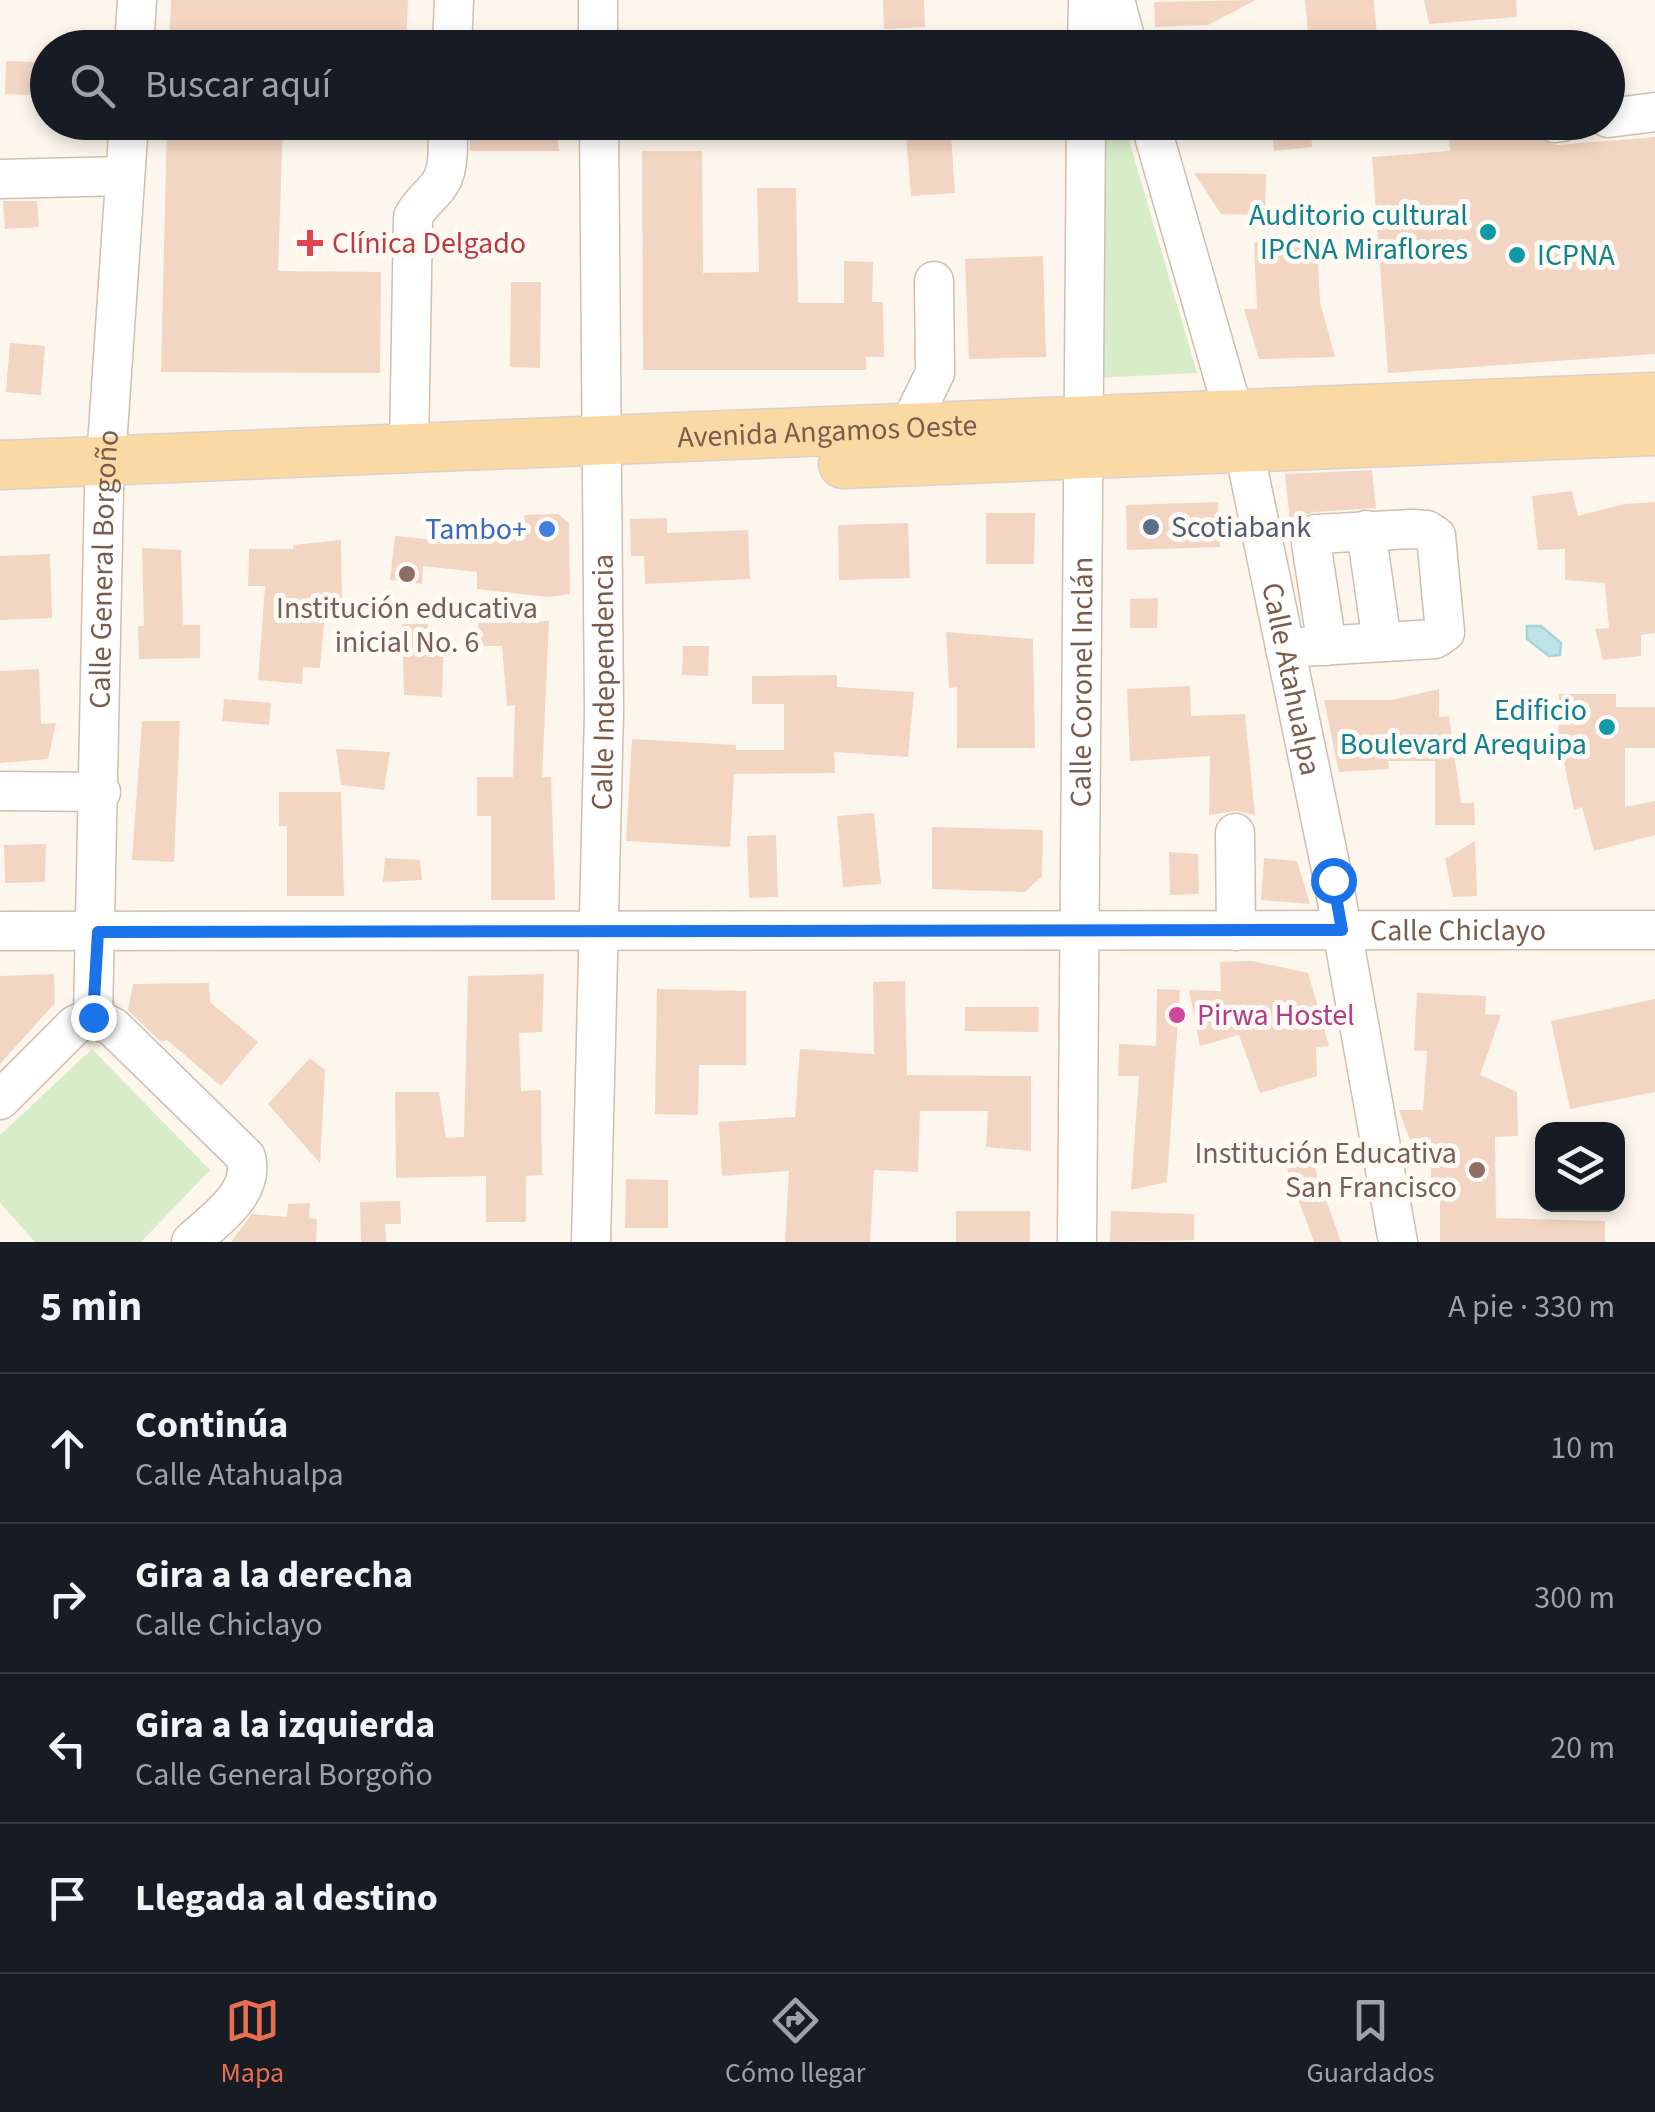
<!DOCTYPE html>
<html lang="es">
<head>
<meta charset="utf-8">
<style>
	:root { --surface:#171b24; --page:#20242c; --text:#f1f3f6; --muted:#9ea1a6; --line:#363941; --accent:#e76f51 }
	body { margin:0; font-family:"Source Sans 3",sans-serif; background:var(--page); color:var(--text) }
	.controls { position:absolute; right:30px; bottom:30px; display:grid; overflow:hidden; border-radius:20px; box-shadow:0 5px 15px #0003 }
	.controls button { width:90px; height:90px; display:grid; place-items:center; padding:0; border:0; border-bottom:2px solid var(--line); background:var(--surface); color:var(--text); font:50px sans-serif }
	.stop { position:absolute; width:30px; height:30px; margin:-22px; border:8px solid #1a73e8; border-radius:50%; background:#fff }
	.stop.end { background:#1a73e8; border-color:#fff; box-shadow:0 2px 10px #0008 }
	.list { margin:0; padding:0; list-style:none }
	h2 { display:flex; justify-content:space-between; align-items:center; height:130px; margin:0; padding:0 40px; font-size:42px }
	h2 small { font-size:32px; font-weight:400; color:var(--muted) }
	.list li { display:grid; grid-template-columns:65px 1fr auto; gap:30px; align-items:center; box-sizing:border-box; height:150px; padding:0 40px; border-top:2px solid var(--line) }
	.list b { display:block; font-size:38px; white-space:nowrap }
	.list p { margin:0; font-size:32px; white-space:nowrap; color:var(--muted) }
	.list em { font-size:32px; font-style:normal; color:var(--muted) }
	.icon { flex:none; width:55px; height:55px; fill:none; stroke:currentColor; stroke-width:2; stroke-linecap:round; stroke-linejoin:round }
	.map { position:relative; flex:none; width:1655px; height:1242px; overflow:hidden }
	.search { position:absolute; background:var(--surface); box-shadow:0 5px 15px #0003; left:30px; right:30px; top:30px; height:110px; display:flex; align-items:center; gap:25px; box-sizing:border-box; padding:0 35px; border-radius:55px; color:var(--muted); font-size:38px }
	.sheet { height:730px; background:var(--surface) }
	nav { display:flex; justify-content:space-around; align-items:center; box-sizing:border-box; height:140px; border-top:2px solid var(--line); background:var(--surface); font-size:28px; color:var(--muted) }
	nav a { display:grid; justify-items:center; gap:5px }
	nav .on { color:var(--accent) }
	.map>svg:first-child { display:block }
	.green { fill:#d8ecc9 }
	.water { fill:#bfe3e8; stroke:#a5d3da; stroke-width:2.5 }
	.building { fill:#f3d5c3 }
	.lines { fill:none; stroke-linecap:round; stroke-linejoin:round }
	.minor-casing { stroke:#d1beb0; stroke-width:41 }
	.major-casing { stroke:#dad1cd; stroke-width:51 }
	.minor { stroke:#fff; stroke-width:38 }
	.major { stroke:#fbd9a5; stroke-width:48 }
	.route { stroke:#1a73e8; stroke-width:12 }
	.culture-dot { fill:#0f9aa8; stroke:#fffaf3; stroke-width:4 }
	.health-dot { fill:#e0444e; stroke:#fffaf3; stroke-width:4 }
	.service-dot { fill:#5c6f8a; stroke:#fffaf3; stroke-width:4 }
	.shop-dot { fill:#3f7fe0; stroke:#fffaf3; stroke-width:4 }
	.education-dot { fill:#8d6e63; stroke:#fffaf3; stroke-width:4 }
	.hotel-dot { fill:#d1479c; stroke:#fffaf3; stroke-width:4 }
	.labels { text-anchor:middle; dominant-baseline:central; stroke-width:10; stroke-linejoin:round; paint-order:stroke }
	.culture-label { font-size:30px; fill:#0d838f; stroke:#fffaf3; text-anchor:end }
	.health-label { font-size:30px; fill:#be3a42; stroke:#fffaf3; text-anchor:start }
	.street-label { font-size:30px; fill:#7a5c4d; stroke:#fffaf3 }
	.service-label { font-size:30px; fill:#4e5e75; stroke:#fffaf3; text-anchor:start }
	.shop-label { font-size:30px; fill:#366cbe; stroke:#fffaf3; text-anchor:end }
	.education-label { font-size:30px; fill:#785e54; stroke:#fffaf3 }
	.hotel-label { font-size:30px; fill:#b23c85; stroke:#fffaf3; text-anchor:start }
</style>
</head>
<body>
<div class="map">
<svg width="1655" height="1242" viewBox="0 0 1655 1242">
	<rect width="100%" height="100%" fill="#fdf6ec"/>
	<path class="green" d="M1100 123H1124L1197 373 1095 378Z
		M92 1049 210 1170 141 1242H35L0 1203V1135Z"/>
	<path class="water" d="M1527 626H1541L1561 643 1560 655 1549 656 1527 639Z"/>
	<path class="building" d="M171 0H408L406 48H169Z
		M883 0H924L925 27 884 29Z
		M1256 0 1208 25 1155 27 1154 2Z
		M1305 0H1374L1377 37 1309 43Z
		M1424 0H1516L1517 17 1429 24Z
		M6 61 35 62 34 95 5 94Z
		M167 122H283L278 271 381 272 380 373 161 372Z
		M470 122H555L559 151H470Z
		M905 122 951 135 955 193 911 196Z
		M1271 122H1310L1312 147 1274 151Z
		M1448 122H1533L1538 138 1557 145 1655 137V354L1388 373 1372 157 1450 151Z
		M642 151H702L703 273 759 272 757 188H796L798 303H844V261L873 262 872 302H883L884 357H866V370H643Z
		M1194 173 1266 174 1265 215 1221 214Z
		M3 201H37L39 227 5 229Z
		M1317 240 1320 302 1335 357 1259 359 1244 309H1257L1254 243Z
		M1043 256 1046 357 969 359 965 259Z
		M511 282H541L540 368 510 367Z
		M10 343 45 346 41 395 6 392Z
		M1372 470 1376 508 1314 512 1303 516 1291 531 1285 474Z
		M1572 491 1578 516 1624 504 1655 502V633L1641 635V656L1603 660 1595 629 1609 628 1605 583 1565 580V549L1538 550 1532 496Z
		M1218 502 1220 547 1127 550 1126 505Z
		M986 513H1035L1034 564H986Z
		M558 514 569 523 570 594 549 597 477 589V572L423 566 422 584 390 580 395 536 476 544V537L525 536 524 515Z
		M667 518V533L748 530 750 579 645 584 644 556H631L630 519Z
		M908 523 910 578 839 580 838 525Z
		M341 540 342 611 325 613 320 668 303 667 302 684 258 680 265 586H248L249 549H293V545Z
		M142 548 181 550 183 625H200V658L139 659 138 626H144Z
		M50 554 52 618 0 620V556Z
		M1158 598 1157 628H1130V599Z
		M549 621 542 777H551L555 900H491V816H477V777H513L515 705 507 706 502 646H479L478 623Z
		M402 624H428V633H444L442 697 404 695Z
		M946 632 1033 639 1035 748H957V687L949 688Z
		M683 646H709L708 676 682 675Z
		M39 669 41 724 56 723 48 759 0 763V671Z
		M837 675V687L914 692 908 757 834 752 835 773 734 774 730 847 626 841 632 739 736 745V750H784V704H752V676Z
		M1190 686 1191 716 1245 714 1255 815 1236 811 1209 815 1210 756 1130 761 1127 689Z
		M1439 689V717L1449 716 1461 803H1474L1475 825H1435V761H1388L1389 769 1339 772 1324 700H1392Z
		M1559 694H1616V707H1655V748H1625V807L1655 801V835L1594 851 1582 807 1574 810 1564 762H1558Z
		M224 699 271 703 269 725 222 721Z
		M142 721H180L174 862 132 860Z
		M336 749 390 752 384 790 341 785Z
		M279 792H341L344 896H287V826H279Z
		M874 813 881 884 843 887 837 816Z
		M932 827 1043 830 1042 876 1025 892 932 889Z
		M776 835 778 897 749 898 747 836Z
		M1475 841 1477 896 1453 897 1445 859Z
		M46 844 45 882 5 883 4 845Z
		M1169 852 1198 854 1199 894 1170 895Z
		M385 858 420 860 422 880 383 882Z
		M1264 858 1297 861 1310 904 1261 900Z
		M1252 961 1308 973 1329 1046 1316 1047 1317 1076 1260 1093 1239 1035 1200 1046 1189 990 1221 991 1220 962Z
		M54 974 55 1003 0 1064V976Z
		M544 974 542 1032 519 1033 521 1091 541 1090 542 1175 526 1176V1222H486V1176L396 1178 395 1092H439L446 1138 464 1137 468 976Z
		M905 981 907 1075 1031 1076V1151L986 1147 988 1111H920L918 1172 874 1170 870 1242H785L789 1171 722 1176 719 1122 795 1117 800 1049 874 1054 873 982Z
		M209 983 210 1002 258 1042 221 1086 167 1040 161 1042 128 1010 133 984Z
		M657 989 746 991V1065H699L698 1115 655 1114Z
		M1157 989 1180 990 1167 1182 1131 1190 1139 1076H1118L1119 1044 1156 1046Z
		M1417 993 1486 996 1485 1014 1501 1015 1480 1075 1517 1092 1518 1136 1495 1137 1496 1218 1605 1221V1242H1440V1189H1431V1139L1410 1140 1399 1110H1423L1427 1051H1414Z
		M1655 999V1092L1570 1109 1551 1021Z
		M965 1007H1039L1038 1032 965 1031Z
		M310 1058 325 1070 320 1163 268 1104Z
		M1312 1160 1341 1242H1314L1287 1169Z
		M626 1179 668 1180V1228H625Z
		M400 1201 401 1224H385L386 1242H361L360 1202Z
		M310 1203 309 1218 317 1219 316 1242H231L252 1214 287 1217 288 1204Z
		M956 1211H1030V1242H956Z
		M1111 1211 1194 1214V1240L1110 1242Z"/>
	<g class="lines">
		<g class="minor-casing">
			<g id="minor">
				<path d="M598 0V48"/>
				<path d="M1115 0 1128 48"/>
				<path d="M134 48 137 0"/>
				<path d="M452 48 454 0"/>
				<path d="M1087 48 1088 0"/>
				<path d="M1608 118 1655 112"/>
				<path id="s1" d="M1150 122 1244 449 1333 879 1398 1242"/>
				<path d="M1555 123 1562 122"/>
				<path d="M0 179 125 176"/>
				<path d="M908 428 935 373 934 281"/>
				<path d="M409 450 413 217C420 203 429 198 438 186 451 170 447 143 448 122"/>
				<path d="M1366 530 1382 642"/>
				<path d="M1285 648 1435 639 1445 632 1436 536 1427 530 1412 529 1316 534 1311 543 1327 646"/>
				<path d="M0 791 101 792"/>
				<path d="M1235 833 1236 931"/>
				<path id="s2" d="M0 931 1655 930"/>
				<path id="s3" d="M93 1017 104 490 129 122"/>
				<path d="M93 1017 113 1027 246 1157C255 1194 216 1218 191 1242"/>
				<path d="M0 1100 75 1025 93 1017"/>
				<path id="s4" d="M591 1242 604 712 599 122"/>
				<path id="s5" d="M1077 1242 1086 122"/>
			</g>
		</g>
		<g class="major-casing">
			<g id="major">
				<path d="M843 464 1655 431"/>
				<path id="s6" d="M0 465 1655 397"/>
			</g>
		</g>
		<use href="#minor" class="minor"/>
		<use href="#major" class="major"/>
	</g>
	<g class="lines">
		<path class="route" d="M93 1017 98 932 1342 930 1333 880"/>
	</g>
	<g class="culture-dot">
		<circle cx="1488" cy="232" r="10"/>
		<circle cx="1517" cy="255" r="10"/>
		<circle cx="1607" cy="727" r="10"/>
	</g>
	<path class="health-dot" d="M305 228h10v10h10v10h-10v10h-10v-10h-10v-10h10z"/>
	<circle class="service-dot" cx="1151" cy="527" r="10"/>
	<circle class="shop-dot" cx="547" cy="529" r="10"/>
	<g class="education-dot">
		<circle cx="407" cy="574" r="10"/>
		<circle cx="1477" cy="1170" r="10"/>
	</g>
	<circle class="hotel-dot" cx="1177" cy="1015" r="10"/>
	<g class="labels">
		<g class="culture-label">
			<text x="1468" y="215">Auditorio cultural<tspan x="1468" dy="34">IPCNA Miraflores</tspan></text>
			<text x="1537" y="255" text-anchor="start">ICPNA</text>
			<text x="1587" y="710">Edificio<tspan x="1587" dy="34">Boulevard Arequipa</tspan></text>
		</g>
		<g class="health-label">
			<text x="332" y="243">Clínica Delgado</text>
		</g>
		<g class="street-label">
			<text stroke="none"><textPath href="#s6" startOffset="828">Avenida Angamos Oeste</textPath></text>
			<text stroke="none"><textPath href="#s3" startOffset="448">Calle General Borgoño</textPath></text>
			<text stroke="none"><textPath href="#s1" startOffset="575">Calle Atahualpa</textPath></text>
			<text stroke="none"><textPath href="#s4" startOffset="560">Calle Independencia</textPath></text>
			<text stroke="none"><textPath href="#s5" startOffset="560">Calle Coronel Inclán</textPath></text>
			<text stroke="none"><textPath href="#s2" startOffset="1458">Calle Chiclayo</textPath></text>
		</g>
		<g class="service-label">
			<text x="1171" y="527">Scotiabank</text>
		</g>
		<g class="shop-label">
			<text x="527" y="529">Tambo+</text>
		</g>
		<g class="education-label">
			<text x="407" y="608">Institución educativa<tspan x="407" dy="34">inicial No. 6</tspan></text>
			<text x="1457" y="1153" text-anchor="end">Institución Educativa<tspan x="1457" dy="34">San Francisco</tspan></text>
		</g>
		<g class="hotel-label">
			<text x="1197" y="1015">Pirwa Hostel</text>
		</g>
	</g>
</svg>
<div class="controls">
<button><svg class="icon" aria-label="layers" viewBox="0 0 24 24"><path d="M12 4l9 5-9 5-9-5zM3 14l9 5 9-5"/></svg></button>
</div>
<div class="stop" style="left:1333px;top:880px"></div>
<div class="stop end" style="left:93px;top:1017px"></div>
<div class="search"><svg class="icon" aria-label="search" viewBox="0 0 24 24"><circle cx="10" cy="10" r="6"/><path d="M15 15l6 6"/></svg>Buscar aquí</div>
</div>
<section class="sheet">
<h2>5 min<small>A pie · 330 m</small></h2>
<ul class="list">
<li><svg class="icon" aria-label="ahead" viewBox="0 0 24 24"><path d="M12 20V5M6 11l6-6 6 6"/></svg><div><b>Continúa</b><p>Calle Atahualpa</p></div><em>10 m</em></li>
<li><svg class="icon" aria-label="right" viewBox="0 0 24 24"><path d="M7 20v-9h11M14 6l5 5-5 5"/></svg><div><b>Gira a la derecha</b><p>Calle Chiclayo</p></div><em>300 m</em></li>
<li><svg class="icon" aria-label="left" viewBox="0 0 24 24"><path d="M17 20v-9H6M10 6l-5 5 5 5"/></svg><div><b>Gira a la izquierda</b><p>Calle General Borgoño</p></div><em>20 m</em></li>
<li><svg class="icon" aria-label="arrive" viewBox="0 0 24 24"><path d="M6 21V4h12l-3 4 3 4H6"/></svg><div><b>Llegada al destino</b></div></li>
</ul>
</section>
<nav>
<a class="on"><svg class="icon" aria-label="map" viewBox="0 0 24 24"><path d="M3 6l6-2 6 2 6-2v14l-6 2-6-2-6 2zM9 4v14M15 6v14"/></svg>Mapa</a>
<a><svg class="icon" aria-label="directions" viewBox="0 0 24 24"><path d="M12 3l9 9-9 9-9-9zM9 14v-3h6M13 9l2 2-2 2"/></svg>Cómo llegar</a>
<a><svg class="icon" aria-label="saved" viewBox="0 0 24 24"><path d="M7 4h10v16l-5-4-5 4z"/></svg>Guardados</a>
</nav>
</body>
</html>
